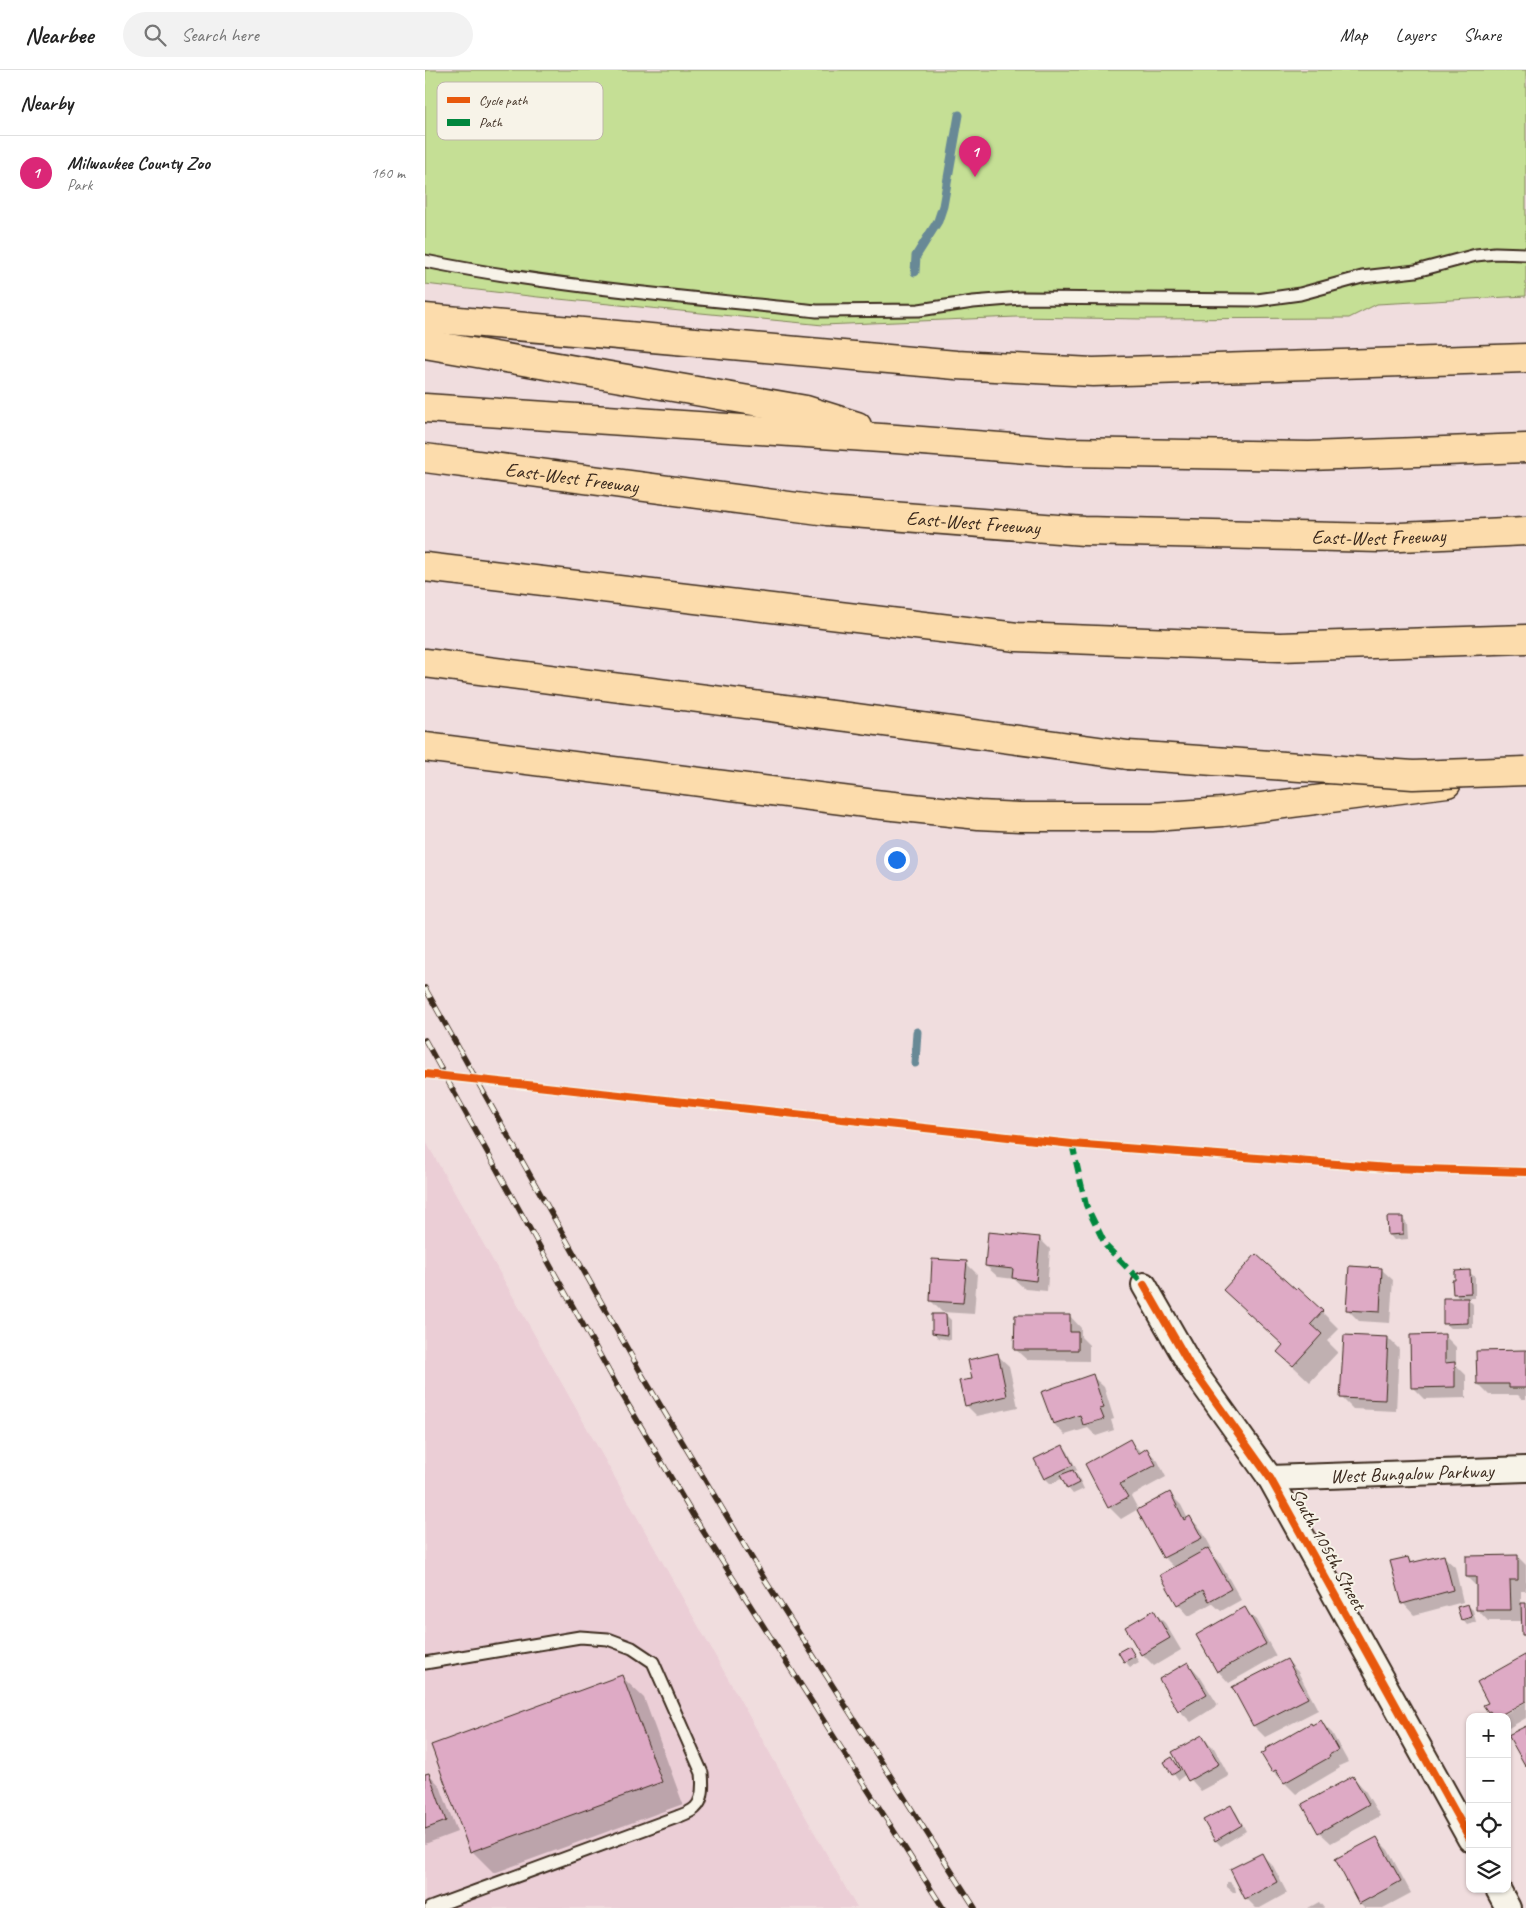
<!DOCTYPE html>
<html lang="en">
<head>
<meta charset="utf-8">
<style>
	:root { --surface:#fff; --page:#f2f2f2; --text:#222; --muted:#767676; --line:#e0e0e0; --accent:#db2777 }
	body { margin:0; font-family:Caveat,sans-serif; background:var(--page); color:var(--text) }
	.controls { position:absolute; right:15px; bottom:15px; display:grid; overflow:hidden; border-radius:10px; box-shadow:0 1px 4px #0004 }
	.controls button { width:45px; height:45px; display:grid; place-items:center; padding:0; border:0; border-bottom:1px solid var(--line); background:var(--surface); color:var(--text); font:25px sans-serif }
	.you { position:absolute; left:471px; top:789px; width:18px; height:18px; margin:-12px; border:4px solid #fff; border-radius:50%; background:#1a73e8; box-shadow:0 0 0 8px #1a73e833 }
	.badge { display:grid; place-items:center; width:32px; height:32px; border-radius:50%; background:var(--accent); color:#fff; font-size:16px; font-weight:700 }
	.pin { position:absolute; translate:-50% -41px; filter:drop-shadow(0 1px 2px #0008) }
	.pin::after { content:''; position:absolute; top:26px; width:18px; height:15px; background:inherit; clip-path:polygon(0 0,100% 0,50% 100%) }
	.list { margin:0; padding:0; list-style:none }
	h2 { display:flex; justify-content:space-between; align-items:center; height:65px; margin:0; padding:0 20px; font-size:21px }
	h2 small { font-size:16px; font-weight:400; color:var(--muted) }
	.list li { display:grid; grid-template-columns:32px 1fr auto; gap:15px; align-items:center; box-sizing:border-box; height:75px; padding:0 20px; border-top:1px solid var(--line) }
	.list b { display:block; font-size:19px; white-space:nowrap }
	.list p { margin:0; font-size:16px; white-space:nowrap; color:var(--muted) }
	.list em { font-size:16px; font-style:normal; color:var(--muted) }
	.icon { flex:none; width:28px; height:28px; fill:none; stroke:currentColor; stroke-width:2; stroke-linecap:round; stroke-linejoin:round }
	.map { position:relative; flex:none; width:1101px; height:1838px; overflow:hidden }
	header { display:flex; align-items:center; gap:30px; box-sizing:border-box; height:70px; padding:0 25px; background:var(--surface); border-bottom:1px solid var(--line) }
	header strong { font-size:24px }
	nav { display:flex; gap:28px; margin-inline-start:auto; font-size:18px }
	.search { width:350px; height:45px; background:var(--page); display:flex; align-items:center; gap:12px; box-sizing:border-box; padding:0 18px; border-radius:28px; color:var(--muted); font-size:19px }
	main { display:flex }
	aside { flex:1; background:var(--surface) }
	.map>svg:first-child { display:block }
	.built { fill:#ebced6 }
	.green { fill:#c5df95; stroke:#80845a }
	.shadow { fill:#0003 }
	.lines { fill:none; stroke-linecap:round; stroke-linejoin:round }
	.stream { stroke:#678996; stroke-width:9 }
	.building { fill:#deaac5; stroke:#3b2a1e }
	.lane-casing { stroke:#3b2a1e; stroke-width:15 }
	.street-casing { stroke:#3b2a1e; stroke-width:28 }
	.highway-casing { stroke:#3b2a1e; stroke-width:31 }
	.lane { stroke:#f7f3e8; stroke-width:11 }
	.street { stroke:#f7f3e8; stroke-width:24 }
	.highway { stroke:#fcdcac; stroke-width:28 }
	.rail-casing { stroke:#3b2a1e; stroke-width:5.5 }
	.rail { stroke:#f7f3e8; stroke-width:4; stroke-dasharray:11; stroke-linecap:butt }
	.highway-bridge-casing { stroke:#3b2a1e; stroke-width:31; stroke-linecap:butt }
	.highway-bridge { stroke:#fcdcac; stroke-width:28 }
	.quiet { stroke:#00873e; stroke-width:6; stroke-dasharray:12 6; stroke-linecap:butt }
	.cycleway-casing { stroke:#f7f3e8; stroke-width:11 }
	.cycleway { stroke:#e8590c; stroke-width:8 }
	.labels { text-anchor:middle; dominant-baseline:central; stroke-width:4; stroke-linejoin:round; paint-order:stroke }
	.street-label { font-size:20px; fill:#3b2a1e; stroke:#f7f3e8 }
	.key { fill:#f7f3e8; stroke:#bfb7ab; stroke-width:1 }
	.key-label { font-size:14px; fill:#3b2a1e }
</style>
</head>
<body>
<header>
<strong>Nearbee</strong>
<div class="search"><svg class="icon" aria-label="search" viewBox="0 0 24 24"><circle cx="10" cy="10" r="6"/><path d="M15 15l6 6"/></svg>Search here</div>
<nav><a>Map</a><a>Layers</a><a>Share</a></nav>
</header>
<main>
<aside>
<h2>Nearby<small></small></h2>
<ul class="list">
<li><span class="badge">1</span><div><b>Milwaukee County Zoo</b><p>Park</p></div><em>160 m</em></li>
</ul>
</aside>
<div class="map">
<svg width="1101" height="1838" viewBox="0 0 1101 1838">
	<rect width="100%" height="100%" fill="#f0ddde"/>
	<filter id="ink" filterUnits="userSpaceOnUse"><feTurbulence type="fractalNoise" baseFrequency=".02" numOctaves="2"/><feDisplacementMap in="SourceGraphic" scale="10" xChannelSelector="R" yChannelSelector="G"/><feConvolveMatrix kernelMatrix="1 2 1 2 8 2 1 2 1" color-interpolation-filters="sRGB"/></filter>
	<g filter="url(#ink)">
		<path class="built" d="M0 1070 432 1838H0Z"/>
		<path class="green" d="M0 0H1101V226L952 234 924 248 718 249 591 247 398 255 113 227 0 214Z"/>
		<path class="shadow" d="M977 1148 982 1154 983 1169 969 1170 964 1164Z
			M614 1168 625 1179 622 1221 600 1219 589 1209 573 1207 561 1196Z
			M541 1193 552 1204 549 1244 517 1242 506 1231Z
			M956 1199 968 1210 965 1253 934 1251 922 1239Z
			M1044 1202 1050 1207V1228H1042L1048 1234V1258H1025L1019 1253 1035 1229 1029 1223Z
			M800 1220 872 1222 897 1242 914 1259 902 1271 913 1282 885 1312 853 1282 859 1276Z
			M521 1245 526 1250V1270L513 1268 508 1262Z
			M645 1246 656 1258V1267L664 1275V1291L602 1290 590 1279Z
			M1019 1265 1031 1277V1295L1041 1305V1328L999 1329 987 1317Z
			M963 1268 974 1279 971 1341 928 1339 916 1327Z
			M1101 1282V1329H1097L1093 1325H1064L1053 1314Z
			M572 1285 584 1296 593 1337 552 1346 541 1335 548 1310Z
			M667 1306 679 1317 689 1349 686 1350 689 1360 671 1366 663 1358 640 1365 629 1354Z
			M705 1371 717 1383 722 1380 733 1391 741 1407 706 1426 714 1441 745 1424 756 1435 763 1449 765 1448 776 1459 787 1479 784 1481 794 1491 816 1530 796 1541 787 1533 764 1546 753 1534 750 1498 739 1487 713 1439 696 1449 684 1437Z
			M638 1376 643 1382 652 1400 649 1402 653 1406 659 1419 648 1424 643 1418 638 1408 626 1414 620 1408Z
			M1018 1486 1030 1497 1038 1532 989 1545 978 1533 983 1488 988 1494Z
			M1093 1487 1101 1495V1521H1096V1534H1101V1568L1098 1565V1551H1063L1052 1539V1517L1042 1507Z
			M1042 1535 1048 1540 1051 1552 1042 1555 1037 1549Z
			M820 1539 831 1550 851 1586 804 1613 793 1601Z
			M729 1542 740 1553 756 1580 729 1596 717 1584 702 1558Z
			M704 1577 714 1592 705 1597 700 1591Z
			M862 1590 873 1602 893 1640 840 1667 829 1656Z
			M763 1593 774 1605 793 1635 766 1652 754 1640 736 1610Z
			M196 1606 219 1628 258 1734 69 1803 47 1781Z
			M1101 1632V1648L1082 1659V1647H1075Z
			M896 1652 907 1663 923 1692 914 1696 915 1698 871 1724 848 1701 888 1657Z
			M777 1667 789 1678 804 1706 776 1721 761 1704 753 1710 740 1692 747 1688 758 1703 760 1702Z
			M4 1704 15 1716 32 1762 0 1774V1706Z
			M928 1707 939 1719 955 1746 906 1773 894 1762Z
			M805 1737 811 1742 821 1761 796 1776 791 1771 780 1751Z
			M951 1768 963 1780 986 1823 958 1838H940L935 1833Z
			M837 1785 848 1796 862 1823 835 1838H831L821 1828Z
			M802 1812H805L810 1817 811 1822H808L802 1817Z
			M894 1832 899 1838H883Z"/>
		<g class="lines">
			<path class="stream" d="M490 202 491 186 513 151 518 136 534 45
				M490 993 492 962"/>
		</g>
		<path class="building" d="M962 1147H978V1164L963 1165Z
			M563 1162 615 1167 611 1211 587 1208 588 1199 560 1196Z
			M831 1184 871 1220 873 1218 898 1241 886 1254 897 1264 868 1296 852 1282 858 1275 798 1220Z
			M507 1189 542 1191 538 1233 505 1231Z
			M924 1196 957 1198 955 1242 921 1240Z
			M1045 1200 1046 1223 1028 1224 1027 1210H1030V1201Z
			M1018 1228H1043V1253L1018 1254Z
			M507 1244H521L522 1265 507 1263Z
			M590 1245H645V1262H653V1280H589Z
			M1020 1264V1293L1030 1292V1317L986 1318 985 1265Z
			M919 1265 963 1267 960 1330 915 1328Z
			M1101 1280V1318H1084V1314H1052L1051 1281Z
			M573 1283 582 1326 540 1336 534 1311 547 1309 543 1290Z
			M668 1304 679 1338 675 1339 679 1349 658 1355 655 1345 628 1354 616 1322Z
			M705 1369 713 1384 722 1378 731 1395 695 1414 703 1427 683 1438 660 1394Z
			M638 1375 648 1395 619 1409 609 1389Z
			M648 1400 654 1413 642 1419 635 1405Z
			M745 1422 759 1450 765 1446 777 1468 738 1488 712 1440Z
			M783 1478 806 1519 784 1531 778 1520 752 1535 735 1505Z
			M1019 1485 1028 1520 977 1534 965 1491 983 1487 985 1493Z
			M1093 1485V1510H1085L1086 1540H1051V1507H1041V1486Z
			M1096 1533H1101V1565H1097Z
			M1043 1534 1047 1547 1036 1550 1032 1537Z
			M820 1537 841 1574 792 1602 771 1565Z
			M729 1540 745 1568 716 1585 700 1557Z
			M704 1576 710 1586 699 1592 693 1582Z
			M1100 1585 1101 1588V1631L1072 1647H1068L1065 1641 1063 1642 1058 1635 1063 1633 1052 1612Z
			M862 1589 883 1628 828 1656 807 1617Z
			M763 1592 782 1624 753 1641 734 1609Z
			M197 1605 237 1712 45 1782 6 1675Z
			M896 1650 913 1680 904 1685 905 1687 859 1713 851 1700 847 1702 836 1684 841 1681 840 1679 886 1653 887 1655Z
			M1101 1656V1697L1083 1665Z
			M777 1665 794 1694 763 1711 747 1682Z
			M747 1687 755 1700 747 1705 739 1692Z
			M4 1703 21 1751 0 1759V1704Z
			M928 1706 944 1734 893 1763 877 1734Z
			M806 1735 817 1755 790 1771 778 1750Z
			M952 1767 976 1811 934 1834 910 1789Z
			M837 1783 852 1812 820 1829 805 1799Z"/>
		<g class="lines">
			<g class="lane-casing">
				<path id="lane" d="M0 191C129 217 261 227 392 241L494 240 548 232 596 228 832 230 875 224 937 207 991 201 1051 185 1070 183 1101 184
					M0 1593 155 1567 183 1569 207 1578 228 1592 277 1703C278 1714 279 1730 270 1738 266 1742 257 1745 252 1747L5 1838"/>
			</g>
			<g class="street-casing">
				<g id="street">
					<path d="M719 1215 766 1297 845 1408 1045 1769"/>
					<path id="s1" d="M845 1408 1101 1399"/>
					<path d="M1073 1819 1083 1838"/>
				</g>
			</g>
			<g class="highway-casing">
				<g id="highway">
					<path d="M0 248 531 295 668 302 1101 288"/>
					<path d="M0 274 381 340 432 356"/>
					<path d="M0 338 471 369 641 382 884 386 1101 378"/>
					<path id="s2" d="M0 388 402 441 659 461 955 468 1101 461"/>
					<path d="M0 497 592 567 855 577 1101 569"/>
					<path d="M0 593 423 647 703 685"/>
					<path d="M0 677 449 734 554 745 595 747H727L798 742 1022 713"/>
				</g>
			</g>
			<use href="#lane" class="lane"/>
			<use href="#street" class="street"/>
			<use href="#highway" class="highway"/>
			<g class="rail-casing">
				<path id="rail" d="M0 918 216 1303 340 1510 550 1838
					M0 970 191 1314 269 1447 518 1838"/>
			</g>
			<use href="#rail" class="rail"/>
			<g class="highway-bridge-casing">
				<path id="highway-bridge" d="M703 685 988 705 1101 701"/>
			</g>
			<use href="#highway-bridge" class="highway-bridge"/>
			<path class="quiet" d="M647 1074 661 1135 681 1176 719 1215"/>
			<g class="cycleway-casing">
				<path id="cycleway" d="M0 1004 647 1074 964 1098 1101 1102
					M719 1215 766 1297 845 1408 1045 1769"/>
			</g>
			<use href="#cycleway" class="cycleway"/>
		</g>
	</g>
	<g class="labels">
		<g class="street-label">
			<text stroke="none"><textPath href="#s2" startOffset="148">East-West Freeway</textPath></text>
			<text stroke="none"><textPath href="#s2" startOffset="552">East-West Freeway</textPath></text>
			<text stroke="none"><textPath href="#s2" startOffset="958">East-West Freeway</textPath></text>
			<text stroke="none"><textPath href="#s1" startOffset="142">West Bungalow Parkway</textPath></text>
			<text transform="translate(903 1479) rotate(61)">South 105th Street</text>
		</g>
	</g>
	<rect x="12" y="12" width="166" height="58" rx="8" class="key"/>
	<rect x="22" y="27" width="23" height="6" fill="#e8590c"/>
	<rect x="22" y="49" width="23" height="7" fill="#00873e"/>
	<g class="key-label">
		<text x="54" y="35">Cycle path</text>
		<text x="54" y="57">Path</text>
	</g>
</svg>
<div class="controls">
<button>+</button>
<button>−</button>
<button><svg class="icon" aria-label="locate" viewBox="0 0 24 24"><circle cx="12" cy="12" r="6"/><path d="M12 2v4M12 18v4M2 12h4M18 12h4"/></svg></button>
<button><svg class="icon" aria-label="layers" viewBox="0 0 24 24"><path d="M12 4l9 5-9 5-9-5zM3 14l9 5 9-5"/></svg></button>
</div>
<div class="you"></div>
<div class="pin badge" style="left:550px;top:107px">1</div>
</div>
</main>
</body>
</html>
